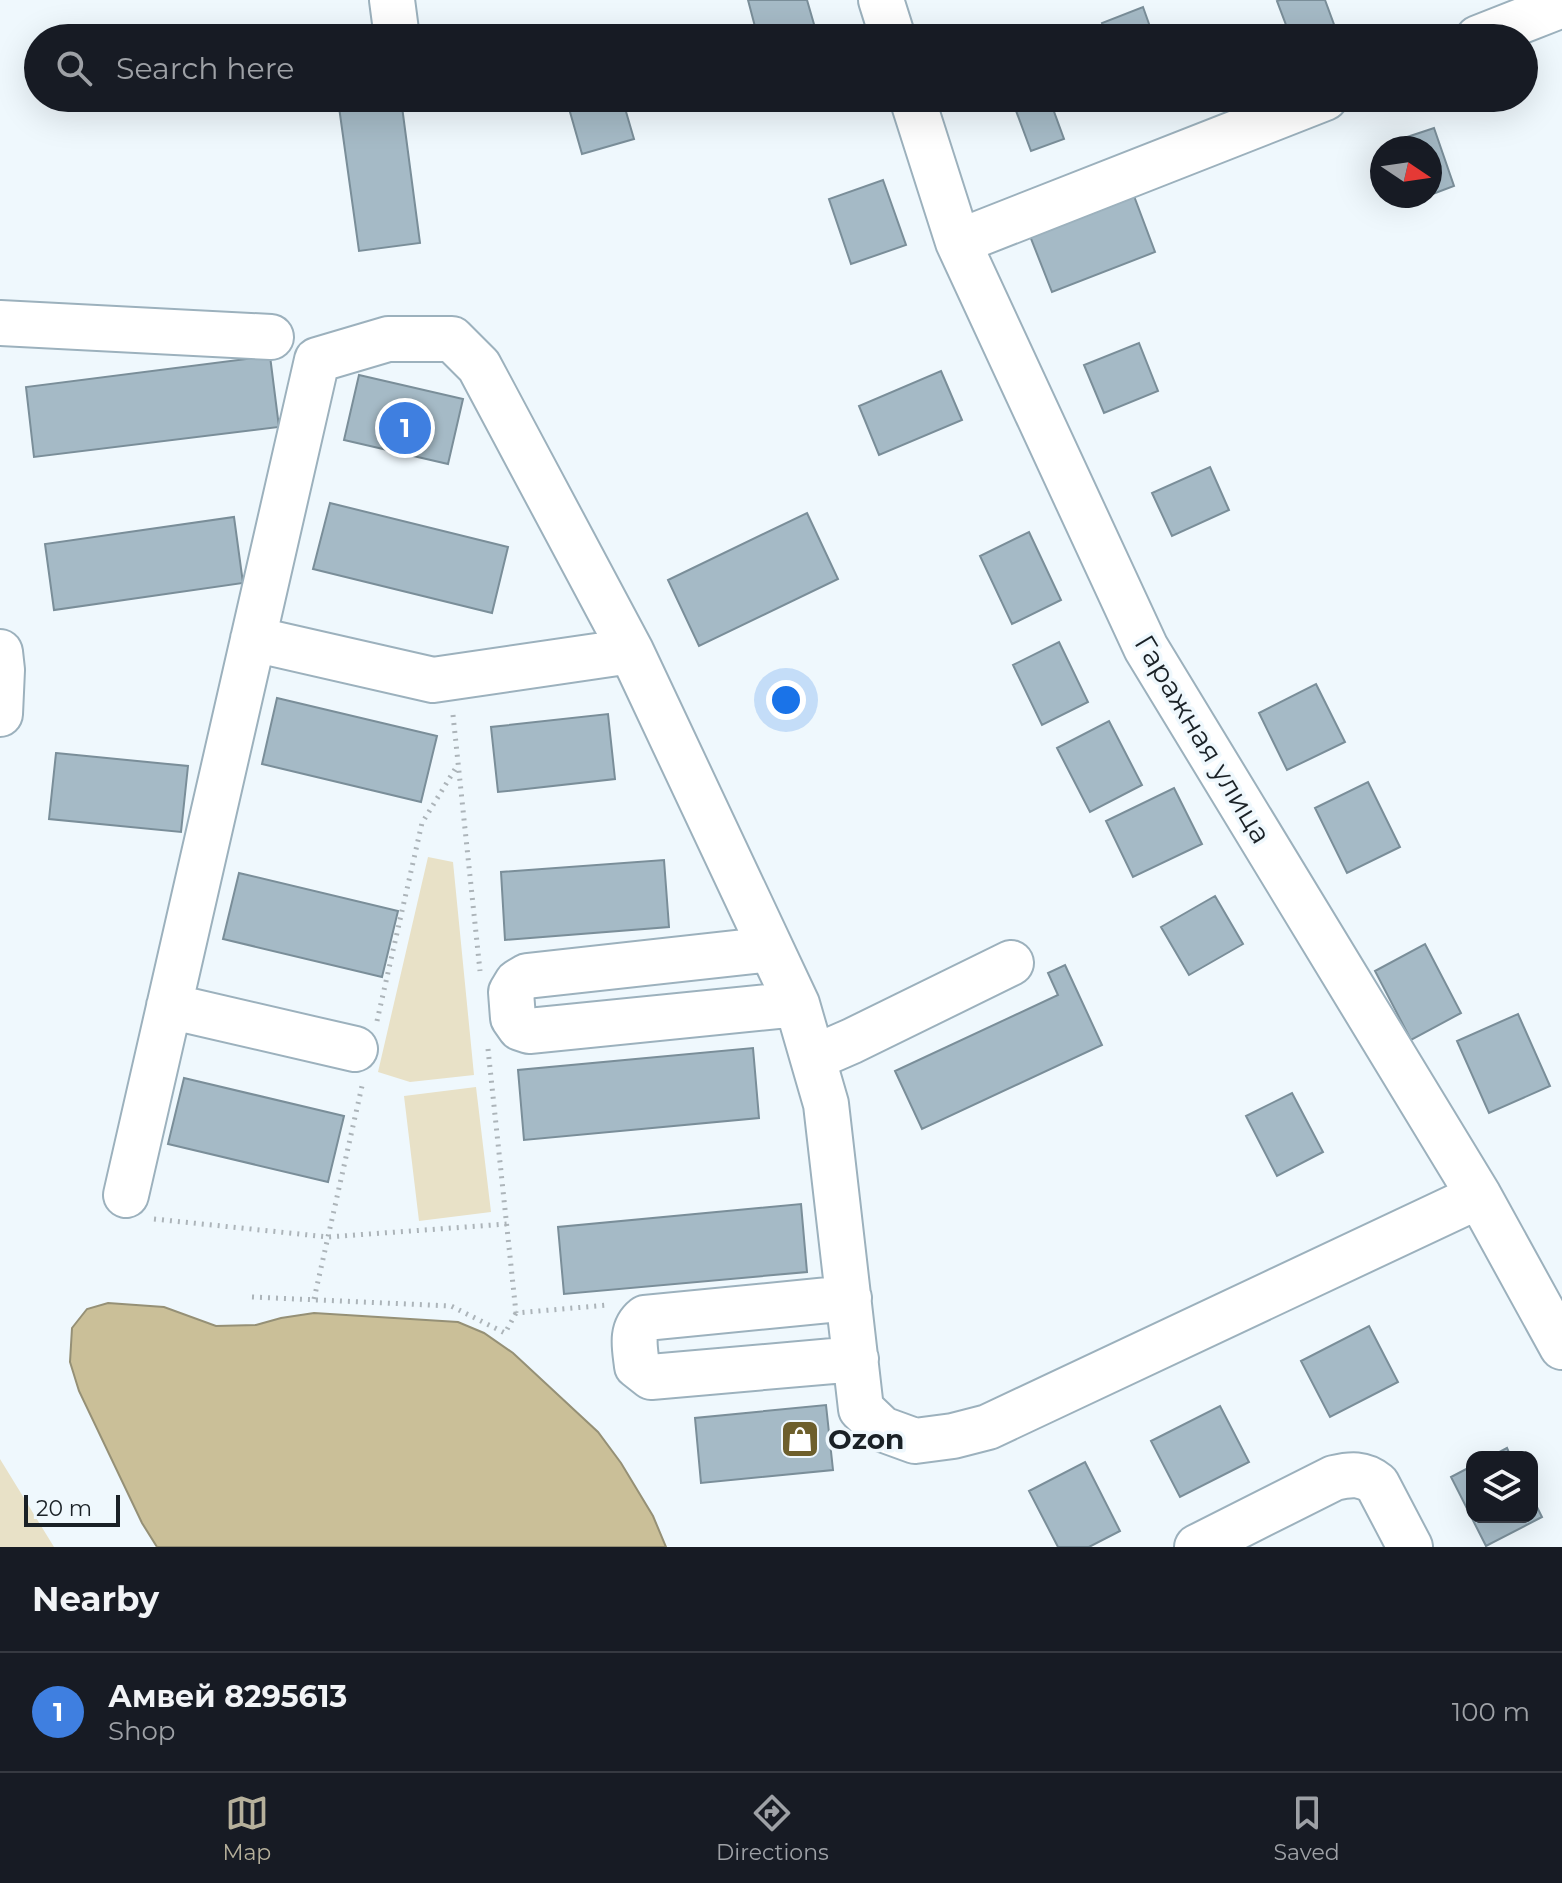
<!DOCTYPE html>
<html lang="en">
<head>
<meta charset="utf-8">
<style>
	:root { --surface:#171b24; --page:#20242c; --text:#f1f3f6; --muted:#9ea1a6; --line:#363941; --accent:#b6b09b }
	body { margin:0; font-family:Montserrat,sans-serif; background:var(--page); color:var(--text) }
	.controls { position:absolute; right:24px; bottom:24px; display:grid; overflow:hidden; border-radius:16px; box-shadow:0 8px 32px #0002 }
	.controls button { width:72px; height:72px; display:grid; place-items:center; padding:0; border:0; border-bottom:2px solid var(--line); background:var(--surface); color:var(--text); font:40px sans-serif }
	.compass { position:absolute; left:1370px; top:136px; width:72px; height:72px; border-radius:50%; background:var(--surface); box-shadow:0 8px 32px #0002; rotate:103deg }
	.scale { position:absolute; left:24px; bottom:20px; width:96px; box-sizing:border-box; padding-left:8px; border:4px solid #1a2126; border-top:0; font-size:22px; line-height:28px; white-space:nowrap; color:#1a2126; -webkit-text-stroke:6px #eff8fd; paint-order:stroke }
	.you { position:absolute; left:786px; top:700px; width:28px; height:28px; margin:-20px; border:6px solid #fff; border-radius:50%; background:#1a73e8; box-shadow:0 0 0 12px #1a73e833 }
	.badge { display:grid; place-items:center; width:52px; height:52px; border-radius:50%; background:var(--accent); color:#fff; font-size:26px; font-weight:700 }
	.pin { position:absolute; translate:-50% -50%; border:4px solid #fff; box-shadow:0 2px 8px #0006 }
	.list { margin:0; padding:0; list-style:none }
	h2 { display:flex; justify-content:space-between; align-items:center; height:104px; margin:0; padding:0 32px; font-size:34px }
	h2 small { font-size:26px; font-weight:400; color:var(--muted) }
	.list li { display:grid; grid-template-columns:52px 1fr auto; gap:24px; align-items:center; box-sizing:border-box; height:120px; padding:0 32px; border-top:2px solid var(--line) }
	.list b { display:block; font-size:30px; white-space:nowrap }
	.list p { margin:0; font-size:26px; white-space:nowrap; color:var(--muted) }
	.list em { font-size:26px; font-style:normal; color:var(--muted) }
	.icon { flex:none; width:44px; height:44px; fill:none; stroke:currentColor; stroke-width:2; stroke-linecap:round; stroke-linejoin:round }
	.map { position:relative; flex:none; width:1562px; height:1547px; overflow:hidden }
	.search { position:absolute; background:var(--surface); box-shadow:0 8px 32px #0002; left:24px; right:24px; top:24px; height:88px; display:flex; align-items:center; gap:20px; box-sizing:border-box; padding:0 28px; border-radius:44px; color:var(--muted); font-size:30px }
	.sheet { height:224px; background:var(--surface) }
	nav { display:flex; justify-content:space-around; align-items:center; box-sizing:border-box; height:112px; border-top:2px solid var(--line); background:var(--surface); font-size:22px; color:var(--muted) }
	nav a { display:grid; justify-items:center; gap:4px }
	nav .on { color:var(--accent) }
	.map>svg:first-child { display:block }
	.green { fill:#e8e1c7 }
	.water { fill:#cabf98; stroke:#959076; stroke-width:2 }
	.building { fill:#a5bac6; stroke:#7a8e99; stroke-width:2 }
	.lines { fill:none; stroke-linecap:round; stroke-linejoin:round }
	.minor-casing { stroke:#9cb1bd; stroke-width:48 }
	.path { stroke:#acb4b9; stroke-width:5; stroke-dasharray:2 6; stroke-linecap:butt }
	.minor { stroke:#fff; stroke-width:44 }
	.labels { text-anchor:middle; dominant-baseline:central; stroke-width:7; stroke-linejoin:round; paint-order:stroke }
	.street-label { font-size:28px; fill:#1a2126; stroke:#eff8fd }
	.poi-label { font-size:28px; font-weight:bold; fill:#1a2126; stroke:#eff8fd; text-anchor:start }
</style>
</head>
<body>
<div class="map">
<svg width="1562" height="1547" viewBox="0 0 1562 1547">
	<rect width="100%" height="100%" fill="#eff8fd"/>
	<path class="green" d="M428 857 453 862 474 1075 410 1082 378 1072Z
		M476 1087 491 1212 419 1221 404 1096Z
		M0 1459 54 1547H0Z"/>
	<path class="water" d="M108 1303 164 1307 216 1326 256 1325 281 1318 314 1313 458 1322 484 1333 513 1353 598 1432 621 1463 653 1516 666 1547H157L142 1523 79 1391 70 1362 72 1328 87 1309Z"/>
	<path class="building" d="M748 0H807L818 38H758Z
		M1280 0H1325L1339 38H1291L1277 1Z
		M1143 7 1154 38H1107L1102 23Z
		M566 98H622L634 139 582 154Z
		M1018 98H1049L1064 139 1031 151 1012 100Z
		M401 99 420 243 359 251 339 107Z
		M1434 128 1454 186 1430 195V148H1387L1386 144Z
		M883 180 906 245 851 264 829 199Z
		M1134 196 1155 252 1052 292 1030 236Z
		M1404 196H1427L1406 203Z
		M1139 343 1158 391 1104 413 1084 365Z
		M270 356 279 427 34 457 26 387Z
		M941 371 962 420 879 455 859 406Z
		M359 375 463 399 448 464 344 440Z
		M1210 467 1229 510 1172 536 1152 493Z
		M330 503 508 547 492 613 313 569Z
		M807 513 838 579 699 646 668 580Z
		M234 517 243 583 54 610 45 544Z
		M1029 532 1061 600 1012 624 980 556Z
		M1059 642 1088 702 1042 725 1013 665Z
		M1316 684 1345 742 1287 770 1259 713Z
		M277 698 437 736 421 802 262 764Z
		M608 714 615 779 498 792 491 727Z
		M1109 721 1142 785 1090 812 1057 748Z
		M56 753 188 766 181 832 49 819Z
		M1368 782 1400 847 1347 873 1315 808Z
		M1174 788 1202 844 1133 877 1106 821Z
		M664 860 669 927 505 940 501 872Z
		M239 873 398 911 382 977 223 939Z
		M1215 896 1243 944 1189 975 1161 927Z
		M1425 944 1461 1013 1411 1040 1375 971Z
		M1065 965 1102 1045 922 1129 895 1071 1058 995 1048 973Z
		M1518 1014 1550 1086 1489 1113 1457 1041Z
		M753 1048 759 1118 524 1140 518 1070Z
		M184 1078 344 1116 328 1182 168 1144Z
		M1292 1093 1323 1152 1277 1176 1246 1116Z
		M801 1204 807 1272 564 1294 558 1227Z
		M1369 1326 1398 1382 1330 1417 1301 1361Z
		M826 1405 833 1470 701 1483 695 1418Z
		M1220 1406 1249 1462 1180 1497 1151 1441Z
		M1507 1448 1511 1457H1490Z
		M1085 1462 1120 1531 1089 1547H1058L1029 1491Z
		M1472 1466V1517H1532V1497L1542 1517 1486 1546 1451 1477Z"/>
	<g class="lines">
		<g class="minor-casing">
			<path id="minor" d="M392 0 397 38
				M881 0 893 38
				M1478 38 1562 5
				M912 98 958 242 1146 648 1479 1196 1562 1347
				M958 242 1325 98
				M0 323 271 337
				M253 639 433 680 631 651
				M0 652 2 670 0 714
				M771 949 527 976 517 982 511 992 513 1018 520 1028 529 1031 797 1004
				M169 1006 355 1049
				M813 1058 852 1041 1011 963
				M126 1195 317 360 388 339H452L479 366 631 651 797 1004 826 1104 861 1409 882 1429 915 1441 953 1436 988 1427 1479 1196
				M849 1298 645 1318C630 1330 635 1348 637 1366L651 1377 856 1359
				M1197 1547 1334 1478C1351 1474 1363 1473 1377 1484L1410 1547"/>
		</g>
		<path class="path" d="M453 715 480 971
			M377 1021 422 823 457 766
			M488 1049 516 1313 608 1305
			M154 1219 328 1237 507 1224
			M252 1297 451 1306 505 1333 516 1313
			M314 1299 362 1086"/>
		<use href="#minor" class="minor"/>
	</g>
	<defs>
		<g id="shop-square" transform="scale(2)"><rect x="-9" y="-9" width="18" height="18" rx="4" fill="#6d5f2c" stroke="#eff8fd"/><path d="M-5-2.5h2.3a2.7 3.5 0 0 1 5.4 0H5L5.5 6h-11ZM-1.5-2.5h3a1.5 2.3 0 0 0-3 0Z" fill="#fff"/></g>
	</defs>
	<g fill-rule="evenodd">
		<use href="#shop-square" x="800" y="1439"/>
	</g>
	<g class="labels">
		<g class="street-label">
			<text transform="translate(1203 739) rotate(59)">Гаражная улица</text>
		</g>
		<g class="poi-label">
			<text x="828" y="1439">Ozon</text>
		</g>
	</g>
</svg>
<div class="controls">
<button><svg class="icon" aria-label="layers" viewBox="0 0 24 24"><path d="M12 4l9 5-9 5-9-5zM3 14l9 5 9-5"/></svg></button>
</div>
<svg class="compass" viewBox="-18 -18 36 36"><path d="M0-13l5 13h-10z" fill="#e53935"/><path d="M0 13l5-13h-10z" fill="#9ea1a6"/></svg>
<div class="scale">20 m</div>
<div class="you"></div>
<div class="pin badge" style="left:405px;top:428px;background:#3f7fe0">1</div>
<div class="search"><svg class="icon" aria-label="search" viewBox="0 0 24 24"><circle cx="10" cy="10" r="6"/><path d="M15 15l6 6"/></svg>Search here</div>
</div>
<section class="sheet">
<h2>Nearby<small></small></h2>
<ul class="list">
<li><span class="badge" style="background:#3f7fe0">1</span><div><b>Амвей 8295613</b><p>Shop</p></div><em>100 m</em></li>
</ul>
</section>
<nav>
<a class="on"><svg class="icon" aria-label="map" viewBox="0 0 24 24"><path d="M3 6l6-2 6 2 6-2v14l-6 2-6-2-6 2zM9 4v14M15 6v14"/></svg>Map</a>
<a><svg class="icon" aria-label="directions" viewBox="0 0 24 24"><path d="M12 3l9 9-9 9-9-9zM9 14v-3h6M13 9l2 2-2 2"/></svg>Directions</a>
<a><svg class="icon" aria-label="saved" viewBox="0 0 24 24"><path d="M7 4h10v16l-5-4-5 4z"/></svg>Saved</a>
</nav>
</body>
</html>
